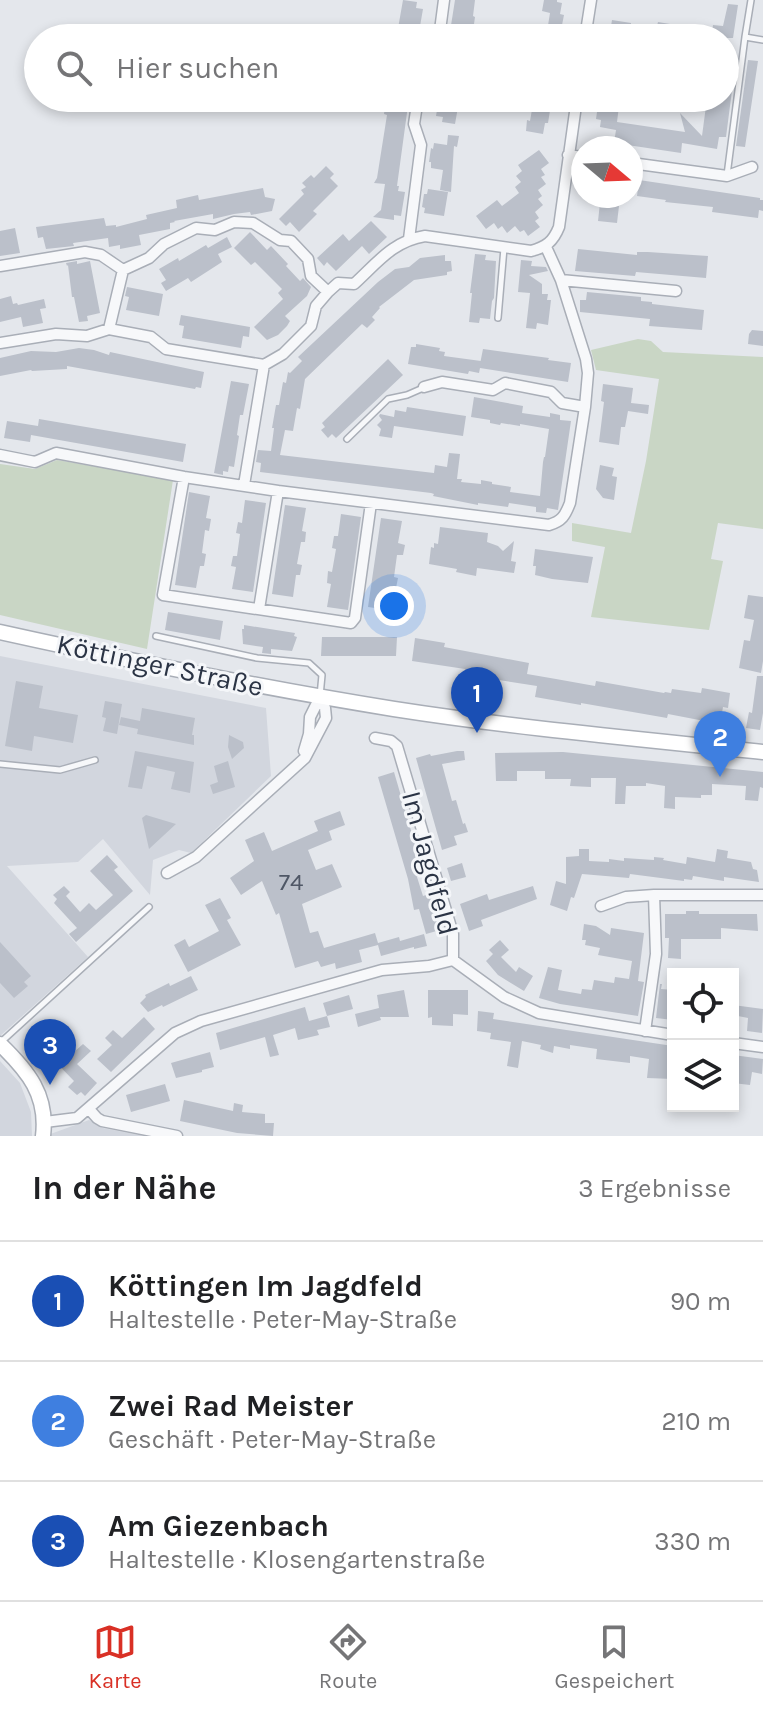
<!DOCTYPE html>
<html lang="de">
<head>
<meta charset="utf-8">
<style>
	:root { --surface:#fff; --page:#f2f2f2; --text:#202124; --muted:#757577; --line:#e0e0e0; --accent:#d93025 }
	body { margin:0; font-family:Karla,sans-serif; background:var(--page); color:var(--text) }
	.controls { position:absolute; right:24px; bottom:24px; display:grid; overflow:hidden; border-radius:0px; box-shadow:0 4px 12px #0003 }
	.controls button { width:72px; height:72px; display:grid; place-items:center; padding:0; border:0; border-bottom:2px solid var(--line); background:var(--surface); color:var(--text); font:40px sans-serif }
	.compass { position:absolute; left:571px; top:136px; width:72px; height:72px; border-radius:50%; background:var(--surface); box-shadow:0 4px 12px #0003; rotate:109deg }
	.you { position:absolute; left:394px; top:606px; width:28px; height:28px; margin:-20px; border:6px solid #fff; border-radius:50%; background:#1a73e8; box-shadow:0 0 0 12px #1a73e833 }
	.badge { display:grid; place-items:center; width:52px; height:52px; border-radius:50%; background:var(--accent); color:#fff; font-size:26px; font-weight:700 }
	.pin { position:absolute; translate:-50% -66px; filter:drop-shadow(0 2px 4px #0008) }
	.pin::after { content:''; position:absolute; top:42px; width:28px; height:24px; background:inherit; clip-path:polygon(0 0,100% 0,50% 100%) }
	.list { margin:0; padding:0; list-style:none }
	h2 { display:flex; justify-content:space-between; align-items:center; height:104px; margin:0; padding:0 32px; font-size:34px }
	h2 small { font-size:26px; font-weight:400; color:var(--muted) }
	.list li { display:grid; grid-template-columns:52px 1fr auto; gap:24px; align-items:center; box-sizing:border-box; height:120px; padding:0 32px; border-top:2px solid var(--line) }
	.list b { display:block; font-size:30px; white-space:nowrap }
	.list p { margin:0; font-size:26px; white-space:nowrap; color:var(--muted) }
	.list em { font-size:26px; font-style:normal; color:var(--muted) }
	.icon { flex:none; width:44px; height:44px; fill:none; stroke:currentColor; stroke-width:2; stroke-linecap:round; stroke-linejoin:round }
	.map { position:relative; flex:none; width:763px; height:1136px; overflow:hidden }
	.search { position:absolute; background:var(--surface); box-shadow:0 4px 12px #0003; left:24px; right:24px; top:24px; height:88px; display:flex; align-items:center; gap:20px; box-sizing:border-box; padding:0 28px; border-radius:44px; color:var(--muted); font-size:30px }
	.sheet { height:464px; background:var(--surface) }
	nav { display:flex; justify-content:space-around; align-items:center; box-sizing:border-box; height:112px; border-top:2px solid var(--line); background:var(--surface); font-size:22px; color:var(--muted) }
	nav a { display:grid; justify-items:center; gap:4px }
	nav .on { color:var(--accent) }
	.map>svg:first-child { display:block }
	.built { fill:#d2d6de }
	.green { fill:#c9d6c5 }
	.building { fill:#bbc0ca }
	.lines { fill:none; stroke-linecap:round; stroke-linejoin:round }
	.lane-casing { stroke:#a9aeb7; stroke-width:8 }
	.street-casing { stroke:#a9aeb7; stroke-width:13 }
	.secondary-casing { stroke:#a9aeb7; stroke-width:17 }
	.lane { stroke:#f7f8fa; stroke-width:5 }
	.street { stroke:#f7f8fa; stroke-width:10 }
	.secondary { stroke:#fff; stroke-width:14 }
	.labels { text-anchor:middle; dominant-baseline:central; stroke-width:6; stroke-linejoin:round; paint-order:stroke }
	.number-label { font-size:24px; fill:#4f5766 }
	.street-label { font-size:28px; fill:#2b3445; stroke:#f4f6f9 }
</style>
</head>
<body>
<div class="map">
<svg width="763" height="1136" viewBox="0 0 763 1136">
	<rect width="100%" height="100%" fill="#e4e7ec"/>
	<path class="built" d="M0 656 266 708 271 776 191 853 179 850 153 860 150 895 103 839 78 862 7 866 88 957 0 1036Z
		M0 1061 20 1083 31 1112 32 1136H0Z
		M89 1120 103 1128 144 1136H45Z"/>
	<path class="green" d="M638 339 651 341 663 352 763 357V529L718 523 711 559 723 561 709 630 591 617 605 547 572 541V523L631 533 646 461 659 379 596 370 591 350Z
		M57 460 173 480 147 649 0 615V464L35 469Z"/>
	<path class="building" d="M403 0 417 2 416 8 423 9 419 32 412 31V36L397 34Z
		M455 0H475L473 16 475 17 472 38H449Z
		M544 0H557V2L562 3 560 14 564 15 562 25H566L565 38H546L550 13 542 11Z
		M728 4 738 5 733 38H711L713 25 723 26Z
		M612 20 631 23V26L656 30 658 22 688 27 687 38H609Z
		M748 60 758 61 745 147 736 146Z
		M725 74 734 75 726 137H719L717 149 682 143 681 153 614 143 616 130 600 127 601 120 596 119 598 105 604 106 605 98H620L617 122 685 132 680 113 702 136 706 106H709L710 98H725Z
		M386 98H409L397 186H399L398 191 405 192 401 216 394 215V220L373 217 381 210 385 184 374 183 377 178 387 115 384 114Z
		M436 98H466L464 108 458 107 455 124 442 122 443 117 436 116 438 104 435 103Z
		M534 98H552L548 123H545L543 134 526 131 527 120 530 121Z
		M448 135 459 136 457 147 454 146 451 192 440 190 443 170 431 168V162H429L431 148 433 149 434 143 447 145Z
		M539 150 549 163 541 169 545 175 541 177 546 184 538 190 542 196 538 199 543 205 535 212 539 218 535 221 540 227 528 236 524 230 520 232 515 226 507 233 502 226 498 229 494 223 486 229 476 216 497 200 502 206 519 193 515 187 521 182 516 176 522 171 518 165Z
		M326 166 334 174 330 178 338 186 313 211 317 214 299 232 290 222 286 226 279 219 304 194 301 190 306 187 302 183 311 175 314 178Z
		M639 180 760 198V200H763V211L759 210 758 218 712 212 713 207 665 202 666 200 637 196Z
		M263 188 265 197 275 199 272 211 251 215 250 212 234 214 213 219V214L174 221 175 222 170 223V229L139 235 141 245 120 249V245L109 247 108 238 73 243 74 246 46 249 43 237 38 238 36 227 104 218 106 226 116 225V227L147 219 146 215 177 208 176 200 198 195 199 200Z
		M428 189 448 192 444 216 424 213 425 208 422 207 424 194H427Z
		M600 203 619 206 617 223 598 221Z
		M371 221 387 237 369 254 362 246 336 271 327 262 324 266 317 258 343 234 349 241Z
		M15 228 20 253 0 256V231Z
		M250 232 267 250 271 246 288 264 286 266 300 281 303 278 311 287 307 296 285 316 290 321 287 326 278 335 267 340 254 327 283 299 278 293 282 289 255 262 251 265 234 248Z
		M227 237 232 247 218 254 222 262 191 282 188 278 166 291 161 283 166 280 159 269 178 258 179 261 206 245 208 248Z
		M578 249 637 255V252H648L708 256 706 278 636 272 635 276 575 271Z
		M475 254 486 255 485 260 496 261 494 298 492 301 490 319 480 318 479 323 469 322 472 293H470Z
		M445 255V261H451L452 271 447 272V275L414 280 379 307 380 308 372 317 375 320 367 328 362 324 305 379 300 409 297 408 293 431 285 430 280 455 434 473 435 465 447 467 449 453 460 454 457 479H462L461 482 481 484V480L492 482V484L511 487 510 492 540 496 543 462 544 457H545L549 429 520 424V426L501 423 500 425 490 423V420L471 417 474 397 523 406 522 413 550 417V413L560 415V420L571 421 558 510 547 508 546 513 536 512V507L509 503 508 507 478 503V505L433 496 434 494 431 493 260 472 261 463 256 462 258 450 271 451 274 428H272L276 405H279L283 382 286 383 288 372 290 373 302 361 298 357 378 282 395 269 409 267 420 258Z
		M521 260 532 261 531 266 546 267 548 271 529 275 542 284V294H548L547 300H551L548 325 537 323 536 329 526 328 530 293 518 292Z
		M77 261V264L90 261 100 313 87 316 88 321 79 322 74 297H72L68 265 67 266 66 263Z
		M127 287 163 294 159 316 126 310 129 297 125 296Z
		M587 292 641 297V301L652 302V304L704 310 702 330 649 326 650 319 580 312V300H586Z
		M11 296 13 304 17 303 18 305 44 299 46 308 40 309 43 323 23 327 21 317 0 322V299Z
		M181 315 250 327 249 337 243 336 241 348 182 338 184 326 179 325Z
		M752 330 763 331V346L748 344 749 334Z
		M416 344 440 348 439 351 445 352 444 356 481 361 480 364 483 349 549 358 548 360 571 363 568 382 480 368 479 373 469 371 468 374 408 364 411 347H416Z
		M79 348 94 350 109 355 110 352 204 372 201 388 196 387 195 389 67 366V369L32 371 31 370 0 376V358L31 351 56 352Z
		M388 359 403 375 336 438 332 434 328 438 321 430 325 427 322 423Z
		M231 381 249 384 243 415H240L237 435 239 436 234 467 229 466 228 472 223 471V475L214 473Z
		M603 384 633 388 631 403 649 405 648 414 628 411 625 427H621L619 445 599 442 604 402 601 401Z
		M407 407 466 416 463 436 394 426 392 438 379 436 381 429 377 425 382 420 379 416 380 414 394 417 395 410 406 412Z
		M39 419 186 444 183 462 31 435 30 442 4 438 7 421 38 426Z
		M600 465 614 468 612 476 617 477 614 500 603 498 596 489Z
		M189 492 210 496 206 518 211 519 209 531 205 530 202 553 206 554 204 566H200L196 588 175 585Z
		M245 500 266 503 253 592 232 589 236 567 231 566 233 556H237L240 534 236 533 238 522 242 523Z
		M285 505 306 508 302 531 306 532 305 542H301L297 564 302 565 300 575H296L293 597 272 594Z
		M341 514 361 517 348 610 327 607 331 584 327 583 328 571 332 572 336 549 332 548 334 536H338Z
		M381 518 402 521 398 543 405 545 403 555H397L394 577 398 578 396 588H392L389 610 368 607Z
		M440 527 488 533 487 542 498 546 503 551 514 541 511 561 516 562 514 573 477 568 476 576 456 572 457 569 429 564 431 547 434 548V543L438 544Z
		M535 549 593 557 588 583 552 579 535 575 536 566H533Z
		M748 595 763 597V661L761 673 739 668 744 640 750 641 754 620 744 618Z
		M168 612 223 621 220 640 165 630Z
		M244 625 295 633 294 636 297 637 292 651 271 649V654L262 653 263 647 243 644 242 629H244Z
		M322 637H397L396 656H321Z
		M415 638 445 643 444 647 529 663 527 674 556 679 595 686 596 681 664 693 665 692 671 693 672 689 701 693 702 688 730 693 728 708 723 707 720 724 668 714 667 718 581 703V705L535 697 537 686 493 679 494 674 474 671 471 692 462 691 465 669 412 661Z
		M757 676H763V713L760 730 746 728 749 712 752 713Z
		M16 681 43 686 39 708 78 715 73 743 34 736 32 751 5 746Z
		M105 701 122 704 117 734 103 731 106 718 102 717Z
		M142 708 195 718 192 735H194V745L137 734 138 729 119 725 121 717 140 721Z
		M229 735 243 742 244 748 232 759 228 747Z
		M135 751 194 762 190 793 171 789 175 772 147 766 142 789 128 787Z
		M457 751H464L465 760 442 764 452 801 456 800 463 824 465 823 468 832 454 836 457 845 442 850 416 758 430 754 431 756Z
		M563 752 763 772V788L760 787 758 801 745 800 746 786 712 784V795H701V798L675 797V809L664 808 665 786 646 783V786H626L625 804H615L616 778H591V787L570 786 571 779H545V771H517V781H496L495 753Z
		M228 761 235 787 213 794 210 785 218 782 214 766Z
		M394 772 424 875 417 877 423 896 429 894 440 930 426 934 419 909 414 910 408 879 378 777Z
		M340 811 345 825 329 831 332 840 308 850 316 870 332 864 342 887 302 904 310 933 318 931 324 948 375 933 378 943 399 937 400 941 424 934 427 946 414 949V947L410 948 381 956 378 945 359 950 362 962 336 969 335 963 321 967 318 961 295 968 279 913 276 915 262 881 241 895 230 878 254 861 245 840 264 832 272 851 318 831 314 821Z
		M146 815 176 824 149 849 142 818Z
		M579 849H589V861L609 862V859L624 861V858L654 860V857L664 858 663 860 686 864 687 857 715 862 717 849 728 851 727 858 751 862 753 869 757 870 759 882 724 877V881L693 876 692 880 684 879V881L630 874 629 878 582 874 574 898 571 897 567 911 550 905 556 881 566 884V857L579 856Z
		M107 855 118 867 114 870 133 891 76 942 69 934 77 928 54 903 57 899 53 895 64 886 70 892 66 896 80 912 89 903 96 910 113 895 90 871Z
		M462 863 466 877 451 881 447 868Z
		M533 886 537 899 481 920 483 926 469 931 460 904 487 894 489 900Z
		M220 898 231 918 227 920 241 945 188 972 174 945 185 939 189 947 219 931 205 905Z
		M686 911H699V914H757L758 931 721 928V939H681V959L668 958 669 938H665V914H686Z
		M584 924 596 926 610 935 611 928 644 933 638 981 644 982 638 1016 560 1004 539 998 548 967 562 970 558 990 581 994 582 989 592 990 594 980 614 983 615 977 629 979 632 961 598 955 600 948 585 945 586 940H582Z
		M500 940 509 950 501 957 516 972 519 967 533 976 524 991 498 975 486 961 493 954 489 950Z
		M0 942 31 976 24 982 28 986 14 998 0 983Z
		M191 976 198 990 163 1007 162 1005 148 1012 140 1003 146 997 145 995 169 983 170 986Z
		M660 984H662L661 989 673 990V1020L656 1018Z
		M404 990 409 1017H380L381 1020 358 1027 355 1014 379 1008 377 995Z
		M428 990H468V1015L453 1014V1026L432 1025V1017L428 1018Z
		M349 995 353 1009 327 1016 330 1027 317 1030 319 1035 298 1040 295 1028 273 1035 279 1055 270 1057 265 1037 220 1050 216 1033 305 1007 309 1021 327 1016 323 1003Z
		M733 1005 763 1009 762 1033 747 1031 748 1018 733 1015Z
		M478 1011 494 1013 493 1019 673 1046V1079L647 1078 649 1059 630 1056V1063L596 1059 597 1049 570 1045V1049L554 1046 553 1053 540 1049 541 1045 522 1041 518 1068 507 1066 511 1042 490 1039 491 1033 477 1031Z
		M144 1017 155 1029 111 1072 97 1059 112 1045 105 1038 113 1030 122 1038Z
		M40 1024 60 1046 63 1043 73 1053 83 1044 91 1051 77 1064 97 1083 85 1096 81 1092 77 1095 68 1087 74 1081 41 1047 39 1049 27 1036Z
		M210 1052 214 1067 202 1070V1072L176 1078 171 1063Z
		M733 1055 763 1059 762 1074 752 1072 750 1085 733 1083Z
		M165 1084 170 1101 131 1112 126 1095Z
		M184 1100 233 1111 234 1103 243 1105 242 1112 265 1114V1123H274L273 1136 237 1133 180 1121Z"/>
	<g class="lines">
		<g class="lane-casing">
			<path id="lane" d="M751 0 745 37 763 40
				M727 175 745 37
				M498 318 504 248
				M347 439 388 399 407 395 423 388
				M156 636 257 658 309 663 322 675 320 696
				M0 764 60 770 95 760
				M0 1043 149 907"/>
		</g>
		<g class="street-casing">
			<path id="street" d="M439 38 444 0
				M585 38 591 0
				M568 155 583 157
				M631 163 727 176 752 167
				M409 239 421 145 414 124 418 98
				M0 266 85 252 101 255 123 270
				M561 280 676 291
				M109 329 123 270 149 258 164 244 196 228 215 230 234 222 253 223 280 240 291 241 308 259 311 276 328 292
				M0 343 56 334 87 336 109 329 151 337 166 349 264 365 283 354 311 326 316 306 328 292 338 283 354 284C377 263 393 241 425 236L531 251C546 247 553 242 559 227L577 98
				M424 387 442 382 493 390 505 383 551 392 562 403 585 407
				M0 455 35 462 56 453 184 477 278 491 549 525C562 521 565 516 570 503L585 407 588 373 586 359 561 280 546 247
				M184 477 163 595 351 623 355 618 371 503
				M244 485 264 365
				M259 609 278 491
				M375 738 391 741 397 746 453 934V960L504 997 539 1013 673 1035
				M304 751 309 734 310 717 320 697
				M167 873 196 857 305 758 326 718 325 708 320 697
				M601 906 626 897 654 895
				M645 1031 656 954 654 895H763
				M733 1043 763 1047
				M89 1109 97 1118 102 1121 177 1136
				M45 1122 77 1118 175 1033 201 1021 382 970 429 966 453 960"/>
		</g>
		<g class="secondary-casing">
			<path id="secondary" d="M0 632C131 661 262 688 394 709 516 728 640 739 763 752
				M0 1044C28 1071 48 1095 43 1136"/>
		</g>
		<use href="#lane" class="lane"/>
		<use href="#street" class="street"/>
		<use href="#secondary" class="secondary"/>
	</g>
	<g class="labels">
		<g class="number-label">
			<text x="291" y="882">74</text>
		</g>
		<g class="street-label">
			<text transform="translate(160 665) rotate(12)">Köttinger Straße</text>
			<text transform="translate(430 863) rotate(75)">Im Jagdfeld</text>
		</g>
	</g>
</svg>
<div class="controls">
<button><svg class="icon" aria-label="locate" viewBox="0 0 24 24"><circle cx="12" cy="12" r="6"/><path d="M12 2v4M12 18v4M2 12h4M18 12h4"/></svg></button>
<button><svg class="icon" aria-label="layers" viewBox="0 0 24 24"><path d="M12 4l9 5-9 5-9-5zM3 14l9 5 9-5"/></svg></button>
</div>
<svg class="compass" viewBox="-18 -18 36 36"><path d="M0-13l5 13h-10z" fill="#e53935"/><path d="M0 13l5-13h-10z" fill="#757577"/></svg>
<div class="you"></div>
<div class="pin badge" style="left:477px;top:733px;background:#1a4fb4">1</div>
<div class="pin badge" style="left:720px;top:777px;background:#3f7fe0">2</div>
<div class="pin badge" style="left:50px;top:1085px;background:#1a4fb4">3</div>
<div class="search"><svg class="icon" aria-label="search" viewBox="0 0 24 24"><circle cx="10" cy="10" r="6"/><path d="M15 15l6 6"/></svg>Hier suchen</div>
</div>
<section class="sheet">
<h2>In der Nähe<small>3 Ergebnisse</small></h2>
<ul class="list">
<li><span class="badge" style="background:#1a4fb4">1</span><div><b>Köttingen Im Jagdfeld</b><p>Haltestelle · Peter-May-Straße</p></div><em>90 m</em></li>
<li><span class="badge" style="background:#3f7fe0">2</span><div><b>Zwei Rad Meister</b><p>Geschäft · Peter-May-Straße</p></div><em>210 m</em></li>
<li><span class="badge" style="background:#1a4fb4">3</span><div><b>Am Giezenbach</b><p>Haltestelle · Klosengartenstraße</p></div><em>330 m</em></li>
</ul>
</section>
<nav>
<a class="on"><svg class="icon" aria-label="map" viewBox="0 0 24 24"><path d="M3 6l6-2 6 2 6-2v14l-6 2-6-2-6 2zM9 4v14M15 6v14"/></svg>Karte</a>
<a><svg class="icon" aria-label="directions" viewBox="0 0 24 24"><path d="M12 3l9 9-9 9-9-9zM9 14v-3h6M13 9l2 2-2 2"/></svg>Route</a>
<a><svg class="icon" aria-label="saved" viewBox="0 0 24 24"><path d="M7 4h10v16l-5-4-5 4z"/></svg>Gespeichert</a>
</nav>
</body>
</html>
